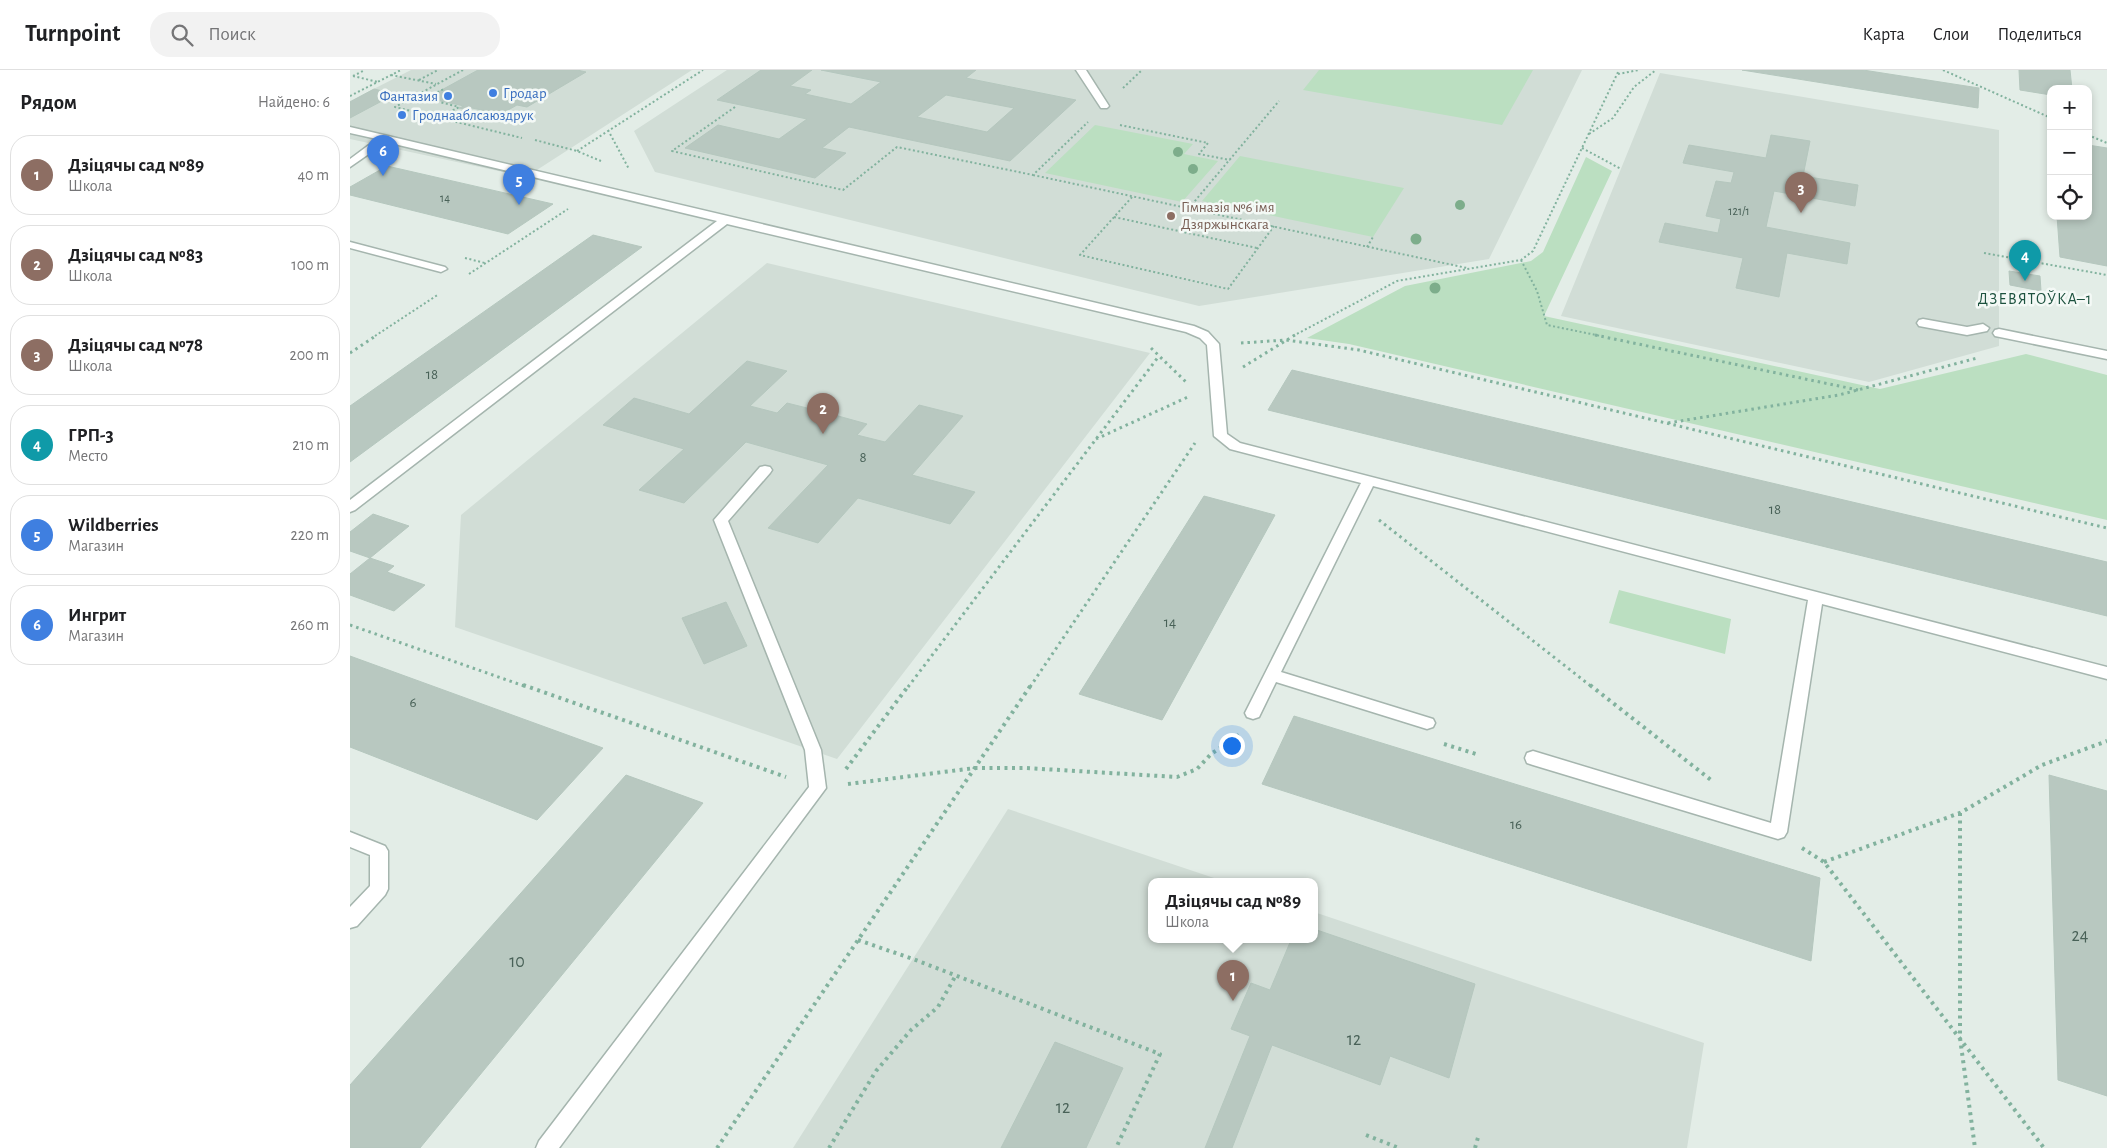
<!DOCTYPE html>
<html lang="ru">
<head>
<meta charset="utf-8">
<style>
	:root { --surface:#fff; --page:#f2f2f2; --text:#202124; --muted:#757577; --line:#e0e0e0; --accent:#2563eb }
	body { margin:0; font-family:"Alegreya Sans",sans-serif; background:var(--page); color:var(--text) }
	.controls { position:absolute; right:15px; top:15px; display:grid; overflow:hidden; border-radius:10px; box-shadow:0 2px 8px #0003 }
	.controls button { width:45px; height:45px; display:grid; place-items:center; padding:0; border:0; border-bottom:1px solid var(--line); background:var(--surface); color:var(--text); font:25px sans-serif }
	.you { position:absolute; left:881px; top:675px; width:18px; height:18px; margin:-12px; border:4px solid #fff; border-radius:50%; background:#1a73e8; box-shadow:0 0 0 8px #1a73e833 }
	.badge { display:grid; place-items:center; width:32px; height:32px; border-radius:50%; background:var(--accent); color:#fff; font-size:16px; font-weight:700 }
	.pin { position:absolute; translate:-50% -41px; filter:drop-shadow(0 1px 2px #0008) }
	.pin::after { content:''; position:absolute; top:26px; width:18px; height:15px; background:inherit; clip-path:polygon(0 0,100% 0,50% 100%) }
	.popup { position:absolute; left:798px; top:808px; width:170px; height:65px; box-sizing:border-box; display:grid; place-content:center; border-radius:10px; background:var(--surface); filter:drop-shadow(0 1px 4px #0005); font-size:16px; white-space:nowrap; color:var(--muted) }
	.popup b { font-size:19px; color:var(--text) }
	.popup::after { content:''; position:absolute; left:50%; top:100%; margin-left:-10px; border:10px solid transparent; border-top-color:var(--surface) }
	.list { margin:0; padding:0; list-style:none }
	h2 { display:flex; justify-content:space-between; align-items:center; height:65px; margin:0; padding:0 20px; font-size:21px }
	h2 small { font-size:16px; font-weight:400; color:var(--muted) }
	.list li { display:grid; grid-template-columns:32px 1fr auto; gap:15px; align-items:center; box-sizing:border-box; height:80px; margin:0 10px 10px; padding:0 10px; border:1px solid var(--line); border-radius:20px }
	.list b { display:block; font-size:19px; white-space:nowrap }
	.list p { margin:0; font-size:16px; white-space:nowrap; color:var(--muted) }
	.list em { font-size:16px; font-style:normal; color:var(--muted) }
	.icon { flex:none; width:28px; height:28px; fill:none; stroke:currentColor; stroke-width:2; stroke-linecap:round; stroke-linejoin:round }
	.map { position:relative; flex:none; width:1757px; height:1078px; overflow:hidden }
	header { display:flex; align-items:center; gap:30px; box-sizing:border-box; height:70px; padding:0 25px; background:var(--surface); border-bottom:1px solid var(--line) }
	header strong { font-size:24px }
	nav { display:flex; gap:28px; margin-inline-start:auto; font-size:18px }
	.search { width:350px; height:45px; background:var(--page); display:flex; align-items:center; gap:12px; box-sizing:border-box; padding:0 18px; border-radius:20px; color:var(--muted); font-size:19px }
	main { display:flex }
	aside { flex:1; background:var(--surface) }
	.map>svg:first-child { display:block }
	.built { fill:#d1ddd6 }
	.green { fill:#bbdfc1 }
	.building { fill:#b8c8c0; stroke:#b5c7be; fill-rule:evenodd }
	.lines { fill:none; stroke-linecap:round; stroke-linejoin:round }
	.lane-casing { stroke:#a5b5ae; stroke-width:3 }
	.path-far2 { stroke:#82b29e; stroke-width:2; stroke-dasharray:2 2.5; stroke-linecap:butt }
	.path-far1 { stroke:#82b29e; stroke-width:3; stroke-dasharray:2.5 4; stroke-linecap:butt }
	.path { stroke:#82b29e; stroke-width:4; stroke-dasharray:3 4.5; stroke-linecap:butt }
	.lane { fill:#fff; fill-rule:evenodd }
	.tree { fill:#7dad8b }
	.shop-dot { fill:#3f7fe0; stroke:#f4f9f6; stroke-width:2 }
	.education-dot { fill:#8d6e63; stroke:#f4f9f6; stroke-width:2 }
	.labels { text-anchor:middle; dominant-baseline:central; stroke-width:5; stroke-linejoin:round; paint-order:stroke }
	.far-number-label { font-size:12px; fill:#486157 }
	.far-shop-label { font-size:15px; fill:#366cbe; stroke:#f4f9f6; text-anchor:start }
	.far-education-label { font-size:15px; fill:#785e54; stroke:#f4f9f6; text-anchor:start }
	.number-label { font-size:15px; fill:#486157 }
	.far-neighbourhood-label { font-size:16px; letter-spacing:1px; fill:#1d523f; stroke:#f4f9f6 }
	.near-number-label { font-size:18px; fill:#486157 }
</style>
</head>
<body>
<header>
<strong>Turnpoint</strong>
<div class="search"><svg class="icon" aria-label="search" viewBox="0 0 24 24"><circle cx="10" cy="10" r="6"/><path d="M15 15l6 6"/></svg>Поиск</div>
<nav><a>Карта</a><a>Слои</a><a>Поделиться</a></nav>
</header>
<main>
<aside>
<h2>Рядом<small>Найдено: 6</small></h2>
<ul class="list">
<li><span class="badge" style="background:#8d6e63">1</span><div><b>Дзіцячы сад №89</b><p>Школа</p></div><em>40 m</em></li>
<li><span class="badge" style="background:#8d6e63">2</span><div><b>Дзіцячы сад №83</b><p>Школа</p></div><em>100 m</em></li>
<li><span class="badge" style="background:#8d6e63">3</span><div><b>Дзіцячы сад №78</b><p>Школа</p></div><em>200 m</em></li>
<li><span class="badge" style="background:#0f9aa8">4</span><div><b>ГРП-3</b><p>Место</p></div><em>210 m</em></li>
<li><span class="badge" style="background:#3f7fe0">5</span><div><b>Wildberries</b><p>Магазин</p></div><em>220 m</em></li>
<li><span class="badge" style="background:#3f7fe0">6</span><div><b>Ингрит</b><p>Магазин</p></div><em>260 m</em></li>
</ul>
</aside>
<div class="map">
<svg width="1757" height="1078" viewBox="0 0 1757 1078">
	<rect width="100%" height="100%" fill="#e3ede7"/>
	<path class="built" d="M61 0H342L176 107 0 69V31Z
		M377 0H1232L1139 189 849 236 305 102 284 61Z
		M1310 3 1649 60V276L1519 312 1211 246Z
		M417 193 800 283 487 689 105 557 111 445Z
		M658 739 876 812H802V870H964V842L1354 973 1337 1078H443Z"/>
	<path class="green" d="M969 0H1183L1152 55 953 20Z
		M745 55 843 74 834 84 868 91 832 132 695 103Z
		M890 86 1054 118 1023 167 852 131Z
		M1236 87 1262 101 1194 246 1530 319 1676 284 1757 305V450L999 274 957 268 1055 216 1181 191 1193 182Z
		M1269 520 1381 549 1375 584 1259 553Z"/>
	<path class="building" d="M128 0H227L236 2 177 37 167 35 151 44 122 38 118 40 109 38 114 36 77 28Z
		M411 0H462L440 16 461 20 455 24 501 34 531 12 471 0H626L616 8 726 30 660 91 499 57 472 78 496 83 465 108 335 78 368 55 429 69 457 49 367 30ZM596 25 664 38 637 62 567 47Z
		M1392 0H1513L1629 18 1628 38Z
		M1669 0H1720L1722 19H1701V25L1670 20Z
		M24 19 45 24 0 48V32Z
		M1421 65 1460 71 1453 106 1508 115 1505 136 1424 121 1416 157 1500 173 1497 194 1437 183 1429 227 1386 218 1393 188 1309 172 1315 153 1368 163 1371 149 1356 146 1366 111 1381 113 1384 102 1333 93 1339 75 1416 88Z
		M1738 75 1757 78V196L1710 187 1707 146H1738Z
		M37 96 203 134 158 164 0 125V117Z
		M243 165 292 177 0 392V336Z
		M1659 201 1690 206 1691 221 1660 215Z
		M397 291 437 301 400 336 427 343 437 333 481 344 517 354 507 365 535 372 569 335 613 346 562 405 625 422 600 454 508 428 468 473 418 458 478 395 396 372 334 433 289 420 334 379 253 355 284 328 339 344Z
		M942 300 1757 492V546L918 340Z
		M854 426 925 445 812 650 729 624Z
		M23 444 59 456 20 488 0 481V462Z
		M20 488 44 496 37 502 75 515 44 541 0 525V504Z
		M376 532 397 576 354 594 332 548Z
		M0 586 253 678 187 750 0 677Z
		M944 646 1470 808 1461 891 912 714Z
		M276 705 353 733 70 1078H0V1015Z
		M1699 705 1757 721V1026L1708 1010Z
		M964 859 1125 914 1099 1008 1040 986 1030 1015 922 975 882 1078H855L900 966 881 959 901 913 920 920 941 870H964Z
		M705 972 773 998 736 1078H651Z"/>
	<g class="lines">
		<g class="lane-casing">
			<path id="lane" d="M726 0H736L759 36 757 38H751Z
				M0 57 844 256 858 262 869 274 877 364 890 373 1757 597V609L1472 534 1437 762 1434 767 1428 769 1183 695 1177 693 1175 688 1177 683 1183 681 1421 753 1458 530 1023 416 931 602 1083 649 1085 653 1083 657 1077 659 926 612 909 647 903 649 897 647 895 643 1011 413 880 379 864 366 857 275 850 268 836 262 377 154 5 440 0 442V430L367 151 36 72 0 97V89L27 69 0 63Z
				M0 172 95 197 97 199 91 202 0 178Z
				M1573 249 1617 257 1633 254 1639 258 1637 261 1617 265 1569 256 1567 253 1569 250Z
				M1649 259 1757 281V289L1645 266 1643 263 1645 260Z
				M415 396 420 397 422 400 420 403 378 451 471 680 476 718 209 1078H186L189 1071 459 717 455 680 364 450 410 397Z
				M0 762 35 776 38 781V819L35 825 7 856 0 858V837L20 816V785L0 777Z"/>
		</g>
		<path class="path-far2" d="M113 0 45 37 172 68
			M1593 0 1701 48
			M1268 4 1289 0
			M41 5 86 14
			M3 6 28 12
			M3 6 15 0
			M69 10 88 0
			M773 18 792 0
			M0 26 51 0
			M74 28 109 37
			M75 28 94 19
			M385 37 322 81 493 120 547 77 683 105 738 52
			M91 47 109 37
			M770 55 858 73 849 84 880 90
			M258 60 279 99
			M1239 64 1263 48 1284 17 1306 0
			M1738 65 1757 73
			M185 70 227 81 251 91
			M1232 78 1271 99
			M227 81 353 0
			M683 105 1117 198
			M782 127 730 185 878 219 924 156
			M839 138 929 31
			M764 147 907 178
			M1017 177 1023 167
			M1634 183 1757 205
			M115 188 135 193
			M1171 190 1187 221 1197 255 1251 266
			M119 204 218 139
			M25 266 89 224
			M943 266 1047 211 1171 190 1183 181 1269 0"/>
		<path class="path-far1" d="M1245 265 1508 320
			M891 273 936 270 1009 280 1757 458
			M801 278 836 312
			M0 283 27 265
			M893 297 945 265
			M1318 353 1489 325 1627 288
			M746 369 838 327
			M1029 450 1242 617
			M0 555 177 617
			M558 617 809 286
			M680 617 845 373"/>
		<path class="path" d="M173 615 436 707
			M1240 615 1361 710
			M1094 674 1126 684
			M496 699 559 615
			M498 714 625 698H676L827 707 847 699 861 684 889 665
			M1610 743V968L1625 1078
			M1452 778 1474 792 1694 1078
			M1474 792 1610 743 1692 695 1757 671
			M508 870 563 889 810 984 766 1078
			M1016 1065 1049 1078
			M367 1078 681 615
			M479 1078 526 1001 561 960 588 937 606 905
			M1125 1078 1129 1064"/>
		<use href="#lane" class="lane"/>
	</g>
	<g class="tree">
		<circle cx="828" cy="82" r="5"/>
		<circle cx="843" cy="99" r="5"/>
		<circle cx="1110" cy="135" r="5"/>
		<circle cx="1066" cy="169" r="5.5"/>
		<circle cx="1085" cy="218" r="5.5"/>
	</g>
	<g class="shop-dot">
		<circle cx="143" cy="23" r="5"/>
		<circle cx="98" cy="26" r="5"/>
		<circle cx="52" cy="45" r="5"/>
	</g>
	<circle class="education-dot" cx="821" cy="146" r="5"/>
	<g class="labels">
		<g class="far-number-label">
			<text x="95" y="128">14</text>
			<text x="1389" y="141">121/1</text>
		</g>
		<g class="far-shop-label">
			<text x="153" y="23">Гродар</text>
			<text x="88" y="26" text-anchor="end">Фантазия</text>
			<text x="62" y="45">Гроднааблсаюздрук</text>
		</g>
		<g class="far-education-label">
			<text x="831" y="137">Гімназія №6 імя<tspan x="831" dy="17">Дзяржынскага</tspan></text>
		</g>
		<g class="number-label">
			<text x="82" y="304">18</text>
			<text x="513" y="387">8</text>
			<text x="1425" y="439">18</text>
			<text x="820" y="552">14</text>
			<text x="63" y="632">6</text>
			<text x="1166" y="754">16</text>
		</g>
		<g class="far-neighbourhood-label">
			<text x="1685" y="229">ДЗЕВЯТОЎКА–1</text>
		</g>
		<g class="near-number-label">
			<text x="1730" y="866">24</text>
			<text x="167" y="892">10</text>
			<text x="1004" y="970">12</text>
			<text x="713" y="1038">12</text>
		</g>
	</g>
</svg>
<div class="controls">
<button>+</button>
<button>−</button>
<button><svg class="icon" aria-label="locate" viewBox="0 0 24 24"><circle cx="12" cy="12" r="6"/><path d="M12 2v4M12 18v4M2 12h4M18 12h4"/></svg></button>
</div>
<div class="you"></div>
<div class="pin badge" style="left:883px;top:931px;background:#8d6e63">1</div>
<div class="popup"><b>Дзіцячы сад №89</b>Школа</div>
<div class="pin badge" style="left:473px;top:364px;background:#8d6e63">2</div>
<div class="pin badge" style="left:1451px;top:143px;background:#8d6e63">3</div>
<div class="pin badge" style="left:1675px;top:211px;background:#0f9aa8">4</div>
<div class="pin badge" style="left:169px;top:135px;background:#3f7fe0">5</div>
<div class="pin badge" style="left:33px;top:106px;background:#3f7fe0">6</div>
</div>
</main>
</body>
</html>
